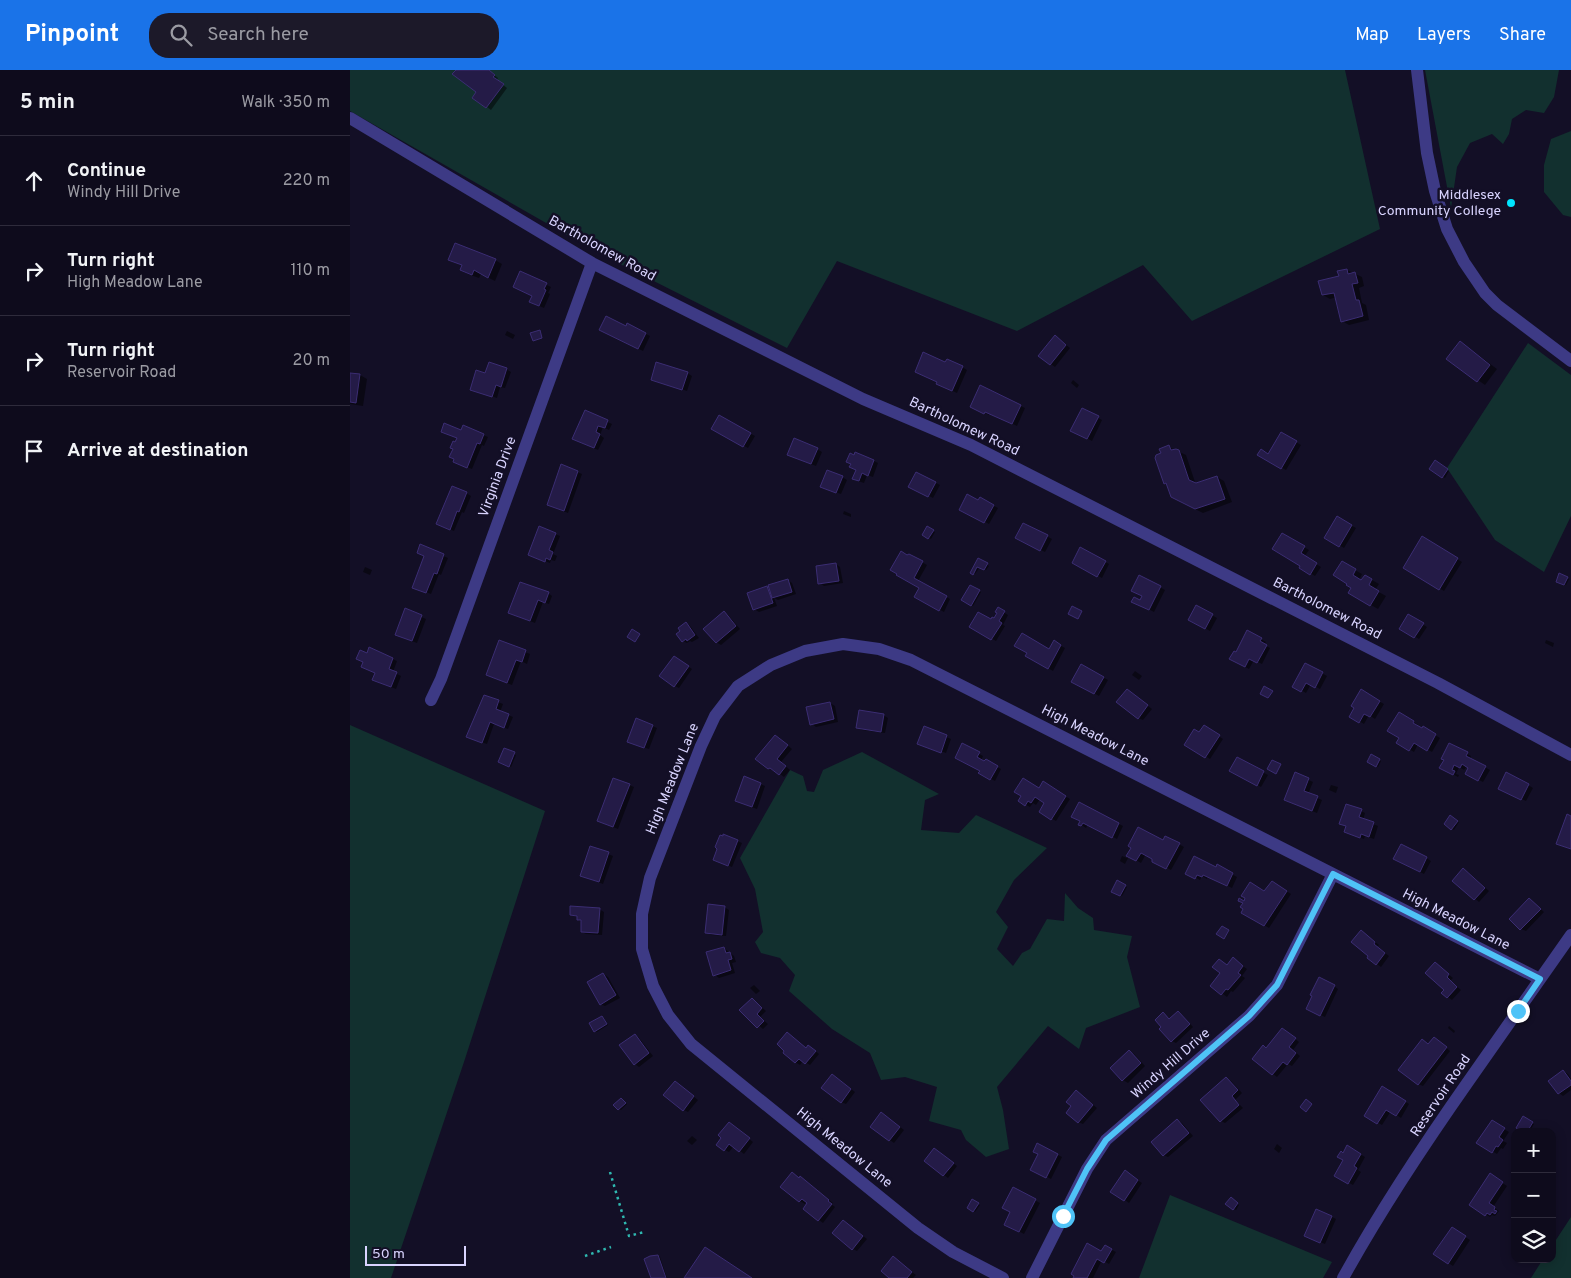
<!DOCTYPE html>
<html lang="en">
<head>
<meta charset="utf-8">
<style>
	:root { --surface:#0e0b1c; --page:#1c1929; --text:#f1f3f6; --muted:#9b9ba3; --line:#2e2b3b; --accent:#1a73e8 }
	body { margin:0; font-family:Overpass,sans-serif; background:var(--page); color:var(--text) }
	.controls { position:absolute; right:15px; bottom:15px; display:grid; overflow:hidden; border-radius:10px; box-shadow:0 2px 12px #0003 }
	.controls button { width:45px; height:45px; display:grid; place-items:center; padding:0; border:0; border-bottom:1px solid var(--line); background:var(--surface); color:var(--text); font:25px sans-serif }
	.scale { position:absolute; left:15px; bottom:12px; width:101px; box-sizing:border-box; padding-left:5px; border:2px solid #d9d4ff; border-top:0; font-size:14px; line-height:18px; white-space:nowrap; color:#d9d4ff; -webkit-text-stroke:4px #130f26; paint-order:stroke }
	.stop { position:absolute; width:15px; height:15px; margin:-11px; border:4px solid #4fc3f7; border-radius:50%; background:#fff }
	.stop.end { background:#4fc3f7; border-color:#fff; box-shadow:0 1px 5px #0008 }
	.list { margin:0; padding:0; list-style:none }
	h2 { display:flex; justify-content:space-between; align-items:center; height:65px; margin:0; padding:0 20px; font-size:21px }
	h2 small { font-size:16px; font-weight:400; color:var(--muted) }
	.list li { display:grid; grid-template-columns:32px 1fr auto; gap:15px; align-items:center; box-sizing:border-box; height:90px; padding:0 20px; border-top:1px solid var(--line) }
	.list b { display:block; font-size:19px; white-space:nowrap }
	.list p { margin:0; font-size:16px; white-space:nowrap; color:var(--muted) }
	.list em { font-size:16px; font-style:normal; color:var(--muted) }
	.icon { flex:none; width:28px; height:28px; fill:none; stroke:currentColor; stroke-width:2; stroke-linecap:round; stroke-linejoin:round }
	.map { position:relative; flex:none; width:1221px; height:1208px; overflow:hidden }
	header { display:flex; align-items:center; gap:30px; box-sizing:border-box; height:70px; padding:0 25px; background:var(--accent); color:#fff }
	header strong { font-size:24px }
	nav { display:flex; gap:28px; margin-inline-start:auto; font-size:18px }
	.search { width:350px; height:45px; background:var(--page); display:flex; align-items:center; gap:12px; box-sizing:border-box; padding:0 18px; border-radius:20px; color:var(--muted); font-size:19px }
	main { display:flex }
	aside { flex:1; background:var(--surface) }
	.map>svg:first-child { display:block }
	.green { fill:#12302f }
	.shadow { fill:#0007 }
	.building { fill:#241b47; stroke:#3b2d73 }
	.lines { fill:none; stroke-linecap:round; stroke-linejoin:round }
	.path { stroke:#2fb8b0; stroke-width:2.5; stroke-dasharray:2.5 4; stroke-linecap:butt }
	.minor { stroke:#3d3a85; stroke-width:12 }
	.route { stroke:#4fc3f7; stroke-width:6 }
	.poi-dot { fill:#00e5ff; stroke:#130f26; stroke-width:2 }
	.labels { text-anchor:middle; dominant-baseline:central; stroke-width:5; stroke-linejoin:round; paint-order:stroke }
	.poi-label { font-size:14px; fill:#d9d4ff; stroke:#130f26; text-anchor:end }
	.street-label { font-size:14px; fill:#d9d4ff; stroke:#130f26 }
</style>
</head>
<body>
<header>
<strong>Pinpoint</strong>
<div class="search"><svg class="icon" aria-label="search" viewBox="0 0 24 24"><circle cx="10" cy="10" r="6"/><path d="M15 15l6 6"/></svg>Search here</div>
<nav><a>Map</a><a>Layers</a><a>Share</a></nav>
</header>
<main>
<aside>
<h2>5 min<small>Walk · 350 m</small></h2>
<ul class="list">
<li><svg class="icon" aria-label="ahead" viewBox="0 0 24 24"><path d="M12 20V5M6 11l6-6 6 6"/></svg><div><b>Continue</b><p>Windy Hill Drive</p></div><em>220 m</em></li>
<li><svg class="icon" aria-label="right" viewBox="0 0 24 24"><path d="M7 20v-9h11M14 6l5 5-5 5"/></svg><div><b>Turn right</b><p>High Meadow Lane</p></div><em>110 m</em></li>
<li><svg class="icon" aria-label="right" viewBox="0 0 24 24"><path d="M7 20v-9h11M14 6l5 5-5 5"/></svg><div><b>Turn right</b><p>Reservoir Road</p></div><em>20 m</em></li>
<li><svg class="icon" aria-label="arrive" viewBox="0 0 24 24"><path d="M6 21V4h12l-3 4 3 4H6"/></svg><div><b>Arrive at destination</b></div></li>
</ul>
</aside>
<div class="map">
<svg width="1221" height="1208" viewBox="0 0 1221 1208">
	<rect width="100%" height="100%" fill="#130f26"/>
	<path class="green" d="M0 0H995L1030 159 842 251 793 195 667 261 487 191 437 278 254 186 0 41Z
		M1075 0H1209L1204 27 1194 43 1176 40 1162 49 1159 64 1153 74 1142 64 1120 73 1107 97 1101 138Z
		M1221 61V147L1213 145 1194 122V95L1201 69Z
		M1178 273 1221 305V446L1194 502 1145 470 1097 398Z
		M0 655 195 741 114 992 41 1208H0Z
		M512 682 589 724 575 730 571 760 609 763 626 745 697 778 664 810 646 842 658 857 647 879 663 896 672 883 680 879 697 849 714 851 715 823 728 838 743 848 744 860 782 866 777 887 790 937 736 958 729 979 698 956 647 1017 653 1040 659 1079 636 1087 616 1070 611 1060 579 1051 587 1017 555 1007 531 1010 520 983 482 959 439 921 445 905 430 888 411 883 405 872 413 862 405 819 390 788 440 700 453 706 457 721 464 722 473 700Z
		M820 1125 982 1192 973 1208H789Z
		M1221 1147V1208H1181L1193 1189H1202V1176Z"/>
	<path class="shadow" d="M107 0H138L148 8 147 10 157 18 141 40 137 37 128 22Z
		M100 189 145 190 152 194 145 211 131 204 129 208 118 204 111 200 113 196Z
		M997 200 1012 207 1014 216 1009 218 1012 233 1016 235 1019 250 999 255 992 251 987 227 980 229 973 225Z
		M171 203 201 217 198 223 200 224 194 238 185 234 184 226Z
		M278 255 300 266 293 281 255 262 276 257Z
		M157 261 165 265 163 269 155 265Z
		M709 269 720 278 705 297 690 286Z
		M1117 277 1147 299 1135 315 1098 289Z
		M596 293 612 297 617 300 607 323 592 316Z
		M156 299 161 302 155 318 150 317 147 328 124 320 136 305Z
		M337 303 342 306 337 321 302 309Z
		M0 304 10 305 17 309 13 336 0 334Z
		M723 310 729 315 727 318 721 313Z
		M631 317 675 338 667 356 640 343 639 345 626 339Z
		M733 340 752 350 742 371 722 360Z
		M236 342 262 354 259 360 253 357 250 365 254 368 248 380 228 371Z
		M370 347 405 366 398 378 363 359Z
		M111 361 133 365 138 367 134 376 132 375 122 399 109 394 106 373Z
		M932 364 951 375 936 400 909 385H919Z
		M819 377 836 385 846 415 867 407 874 411 882 432 853 443 829 431 815 413 812 384Z
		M467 379 472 382 466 396 443 387Z
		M524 391 528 393 523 407 517 405 514 413 508 411 507 400 502 394Z
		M1085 392 1099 401 1095 408 1081 399Z
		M212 396 232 404 218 443 203 437Z
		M567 403 590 415 583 428 560 416Z
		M492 407 497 410 491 424 476 419Z
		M116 423 121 426 114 443 112 442 104 461 92 456Z
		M630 429 648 438 639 454 611 439 628 431Z
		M494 441 501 444V447L493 444Z
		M987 448 1006 458 994 478 976 467Z
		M674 454 702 469 695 482 667 468Z
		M190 458 210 466 203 484 207 486 205 491 201 490 200 493 184 487Z
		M578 458 585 462 581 469 574 465Z
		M932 465 959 480 954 487 971 497 965 506 950 497 952 496Z
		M1073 468 1112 492 1094 521 1055 497Z
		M71 476 98 488 91 505 89 504 81 524 68 519 76 487Z
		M731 479 759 494 752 508 724 493Z
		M559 485 577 495 568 511 600 529 594 542 566 527 571 517 548 505 557 486Z
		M629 490 639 496 636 500 630 497 625 504 622 503Z
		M992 493 1012 504 1009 510 1012 512 1015 506 1029 514 1025 520 1036 526 1028 539 1000 523 1003 517Z
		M486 494 490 497 493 513 474 516 470 513Z
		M15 497 22 500 20 505 13 502Z
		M1210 505 1219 509 1216 515 1207 511Z
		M790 506 815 520 804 542 783 531 791 532 794 526Z
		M438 510 442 513 446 524 428 530 424 528 427 536 409 542 404 539 417 517 421 520Z
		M621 516 631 522 623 536 613 530Z
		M198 523 202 526 199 534 193 532 185 553 160 543Z
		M847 537 867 548 860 561 840 550Z
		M648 539 658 545 653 555 655 556 646 571 621 557 644 550 649 543Z
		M56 540 76 549 67 573 51 567Z
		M374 543 378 545 390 559 371 575 366 572Z
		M1059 546 1077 557 1069 569 1051 558Z
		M336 553 340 556 349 568 342 572 340 571 337 573 333 571 331 561Z
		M897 562 916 572 914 575 920 578 912 594 904 590 899 599 881 589 886 583Z
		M1196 570 1204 573 1203 577 1195 573Z
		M150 572 180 584 177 594 171 591 162 615 142 607Z
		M704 572 715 578 703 601 677 586 700 580Z
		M20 579 47 591 43 602 51 606 46 619 28 612 26 603 14 592Z
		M329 590 342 599 329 618 325 616Z
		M955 594 977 606 970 619 961 614 956 623 944 616Z
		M732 596 758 610 749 626 723 611Z
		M785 601 792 606 789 610 782 605Z
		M1011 621 1034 634 1025 649 1019 645 1014 654 1001 646Z
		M781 623 802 639 793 650 788 648Z
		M135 627 153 634 150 642 163 647 158 659 144 654 137 674 122 669Z
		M480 633 485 636 488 652 466 657 462 654Z
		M1049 644 1068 655 1067 657 1072 660 1073 658 1090 668 1082 682 1068 674 1064 682 1047 672 1050 667Z
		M533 645 538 648 535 663 512 660 507 657Z
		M302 656 307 658 299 679 283 674Z
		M854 657 873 669 860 689 836 674 850 664Z
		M575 658 601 669 596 683 572 674Z
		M430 669 442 679 431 692 440 700 434 707 425 700 424 701 419 698 407 689Z
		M613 675 633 686 631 691 635 693 636 691 651 699 645 711 630 703 631 700Z
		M1100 675 1121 686 1120 689 1140 700 1133 712 1117 704 1120 697 1117 696 1114 700 1109 697 1106 704 1109 705 1108 707 1091 698 1095 689Z
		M155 679 166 685 161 697 149 691Z
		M1021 686 1031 691 1028 697 1018 692Z
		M887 689 918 705 911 717 881 701Z
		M946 704 963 712 958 724 972 730 967 743 940 732Z
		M395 708 415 716 407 739 391 733Z
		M693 713 720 729 706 751 690 742 696 733 690 729 686 735 683 733 680 737 669 731 673 726 689 719Z
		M279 715 284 717 268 759 253 753Z
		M981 715 988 717 986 723 979 720Z
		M1178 715 1183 718 1176 731 1154 721Z
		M729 734 773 756 767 769 738 754 736 758 730 754 731 751Z
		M1011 741 1015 743 1013 750 1028 756 1024 769 1015 766 1014 769 1000 764Z
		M1101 746 1109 752 1104 760 1095 754Z
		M816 767 834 777 821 800 804 791 803 788 796 784 791 793 779 786 775 794 770 791 772 786 777 788 783 777 813 772Z
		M387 771 392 773 382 797 369 792Z
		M258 784 263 786 253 814 232 806Z
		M1076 788 1081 791 1074 804 1049 791Z
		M867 796 887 807 882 818 858 806 857 809 852 806 850 810 837 803 866 799Z
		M1118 802 1139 821 1129 832 1104 810Z
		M768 812 777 817 772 826 763 822Z
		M922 812 941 824 919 858 892 842 894 833 915 823Z
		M1179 829 1194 842 1176 861 1171 859Z
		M374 837 379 840 376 866 361 865 356 862Z
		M249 839 254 842 252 865 236 864 232 862V852L228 850V847L221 845Z
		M1015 864 1029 875 1027 877 1039 886 1031 897 1027 894Z
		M374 878 384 886 386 892 382 893 385 903 369 908 365 905Z
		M887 892 897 899 892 906 895 908 883 922 881 921 877 927 861 915 877 896Z
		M1085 893 1103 908 1100 911 1111 920 1102 930 1093 923 1096 920Z
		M253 904 258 907 270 928 255 936 250 934Z
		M404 915 410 921 406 924 400 918Z
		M984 916 988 919 975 947 962 941 964 926Z
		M402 929 416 941 410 947 418 954 413 959 391 940Z
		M828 943 832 945 843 957 826 973 822 971 813 944 820 950Z
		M252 947 258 955 247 962 245 961Z
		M1099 956 1105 961 1104 963 1098 958Z
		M937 962 949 972 943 980 950 986 942 996 938 994 927 1007 904 989Z
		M438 963 456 979H463L469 984 460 995 453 991 450 995 445 992Z
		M285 965 289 968 303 986 289 997 285 994Z
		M1088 971 1100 981 1073 1016 1068 1014 1079 975Z
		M780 982 784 984 795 996 778 1013 773 1010 762 998Z
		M1213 1001 1218 1004 1221 1009V1020L1213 1026 1209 1023Z
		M487 1008 505 1022 496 1034 491 1032Z
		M876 1009 881 1011 892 1023 885 1030 893 1038 875 1053 871 1051Z
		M329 1015 348 1030 338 1042 334 1040Z
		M1033 1018 1059 1034 1051 1048 1041 1041 1032 1055 1015 1045Z
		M730 1024 747 1038 733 1054 728 1052Z
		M273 1030 277 1034 271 1040 269 1039Z
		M536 1046 554 1060 544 1073 522 1057Z
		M1174 1048 1184 1054 1179 1062H1174Z
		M827 1050 832 1053 843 1066 818 1087 813 1085Z
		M1142 1052 1159 1062 1153 1071 1157 1073 1153 1079 1151 1078 1147 1084 1127 1072Z
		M383 1056 403 1072 394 1084 384 1076 379 1082 375 1080Z
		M342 1066 347 1070 342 1075 337 1071Z
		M927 1074 932 1078 929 1083 924 1079Z
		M688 1075 712 1087 701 1109 682 1099 689 1084Z
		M998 1077 1015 1087 1008 1100 1011 1102 1003 1115 986 1106 995 1090 994 1084Z
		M589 1082 607 1096 598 1108 576 1091Z
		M779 1105 792 1113 779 1133 775 1130Z
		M1140 1105 1157 1116 1143 1137 1149 1141 1145 1146 1142 1145 1140 1147 1121 1135Z
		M450 1109 455 1111 483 1133 481 1134 485 1137 473 1153 454 1139 459 1133 457 1131 455 1134 450 1131 432 1117Z
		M663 1119 690 1133 674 1164 655 1154 661 1142Z
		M881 1129 889 1135 886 1140 877 1134Z
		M623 1131 630 1135 625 1142 618 1137Z
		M982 1147 986 1149 975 1174 960 1168Z
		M497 1154 517 1169 507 1181 503 1179Z
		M1102 1159 1120 1170 1103 1196 1085 1184Z
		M755 1176 766 1182 759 1194 752 1190 743 1208H724L752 1183Z
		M308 1186 310 1187 317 1208H302Z
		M547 1191 566 1205 563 1208H541Z"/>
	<path class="building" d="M106 0H139L145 5 143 7 154 14 136 38 122 28 126 22 102 4Z
		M105 173 146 189 138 208 124 200 122 205 110 200 112 195 98 190Z
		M997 199 998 204 1005 202 1008 213 1002 214 1006 230H1009L1013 246 991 252 984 223 972 225 968 211 989 206 987 201Z
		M170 201 197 213 194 219 196 220 189 236 179 232 182 226 163 217Z
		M256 246 276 256 277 253 296 263 288 279 249 260Z
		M190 260 192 268 183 271 180 263Z
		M705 265 716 275 700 295 688 286Z
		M1110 271 1140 295 1127 312 1096 289Z
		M573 282 595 292 597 289 613 296 602 321 586 314 587 312 565 302Z
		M139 292 157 298 151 317 146 315 142 327 120 320 126 300 135 303Z
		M306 292 338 302 332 320 301 310Z
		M0 303 10 304 6 333 0 332Z
		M630 315 671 335 662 354 635 342 634 344 620 337Z
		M732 338 749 346 737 369 720 361Z
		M235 340 258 350 255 358 248 356 246 362 250 364 244 378 222 369Z
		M369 345 401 363 393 377 361 359Z
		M94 353 111 360 113 355 134 364 130 374 127 373 117 398 103 392 104 389 99 387 103 379 100 378 103 371 105 372 107 368 91 362Z
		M931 362 947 371 931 399 907 385 911 379 918 384Z
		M444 368 468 378 461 394 437 385Z
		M819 375 821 380 826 379 829 380 839 410 846 413 867 406 875 429 845 439 821 427 816 413 814 414 805 388 806 385 811 383 809 379Z
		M505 382 524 390 518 406 512 403 509 411 502 409 506 400 499 397 501 394 496 392 500 383 504 385Z
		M1085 390 1098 399 1092 408 1079 399Z
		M211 394 228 401 214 441 197 435Z
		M477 400 493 406 486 423 470 417Z
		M566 402 586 412 578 427 558 417Z
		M102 416 117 422 109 442 107 441 100 460 86 454Z
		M617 424 628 430 630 427 644 435 634 453 609 440Z
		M987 446 1002 455 989 477 974 468Z
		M673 453 698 465 690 481 665 468Z
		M189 456 206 463 199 480 203 482 200 490 196 488 195 492 178 485Z
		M577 456 584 460 578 469 572 465Z
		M932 463 955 476 951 483 967 493 960 505 949 498 950 496 922 479Z
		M1072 466 1108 488 1089 520 1053 498Z
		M70 474 94 484 87 504 84 503 76 523 62 518 74 486 67 483Z
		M730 477 756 491 747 507 722 493Z
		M551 481 557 485 559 484 573 491 564 508 597 526 589 541 564 527 569 518 546 505 547 504 540 500Z
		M628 488 638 493 634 500 627 497 623 505 620 503Z
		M992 491 1006 499 1003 505 1011 510 1015 505 1022 509 1019 515 1029 521 1020 536 998 523 1001 518 996 515 997 514 983 505Z
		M486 493 489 511 468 514 466 496Z
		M1209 503 1218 507 1214 515 1206 512Z
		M789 505 811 516 799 540 781 532 784 527 790 530 792 526 781 521Z
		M438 509 442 522 422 528 418 515Z
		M170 512 199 522 195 533 188 530 180 551 158 543Z
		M620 515 630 520 621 536 611 530Z
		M417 516 423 533 403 540 397 523Z
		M846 535 863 544 855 559 838 550Z
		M722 536 732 541 728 549 718 544Z
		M648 537 655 541 649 551 652 553 641 570 619 557 628 542 641 549 642 547 644 548 647 543 645 542Z
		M55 538 72 545 62 571 45 565Z
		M374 541 386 556 366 573 353 559Z
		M1058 544 1074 553 1064 568 1049 559Z
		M336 552 345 565 337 571 336 569 332 572 326 564 330 561 328 558Z
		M282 559 290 564 285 572 277 567Z
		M897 560 912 568 910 571 917 575 907 593 899 589 895 597 879 589 884 581 886 582Z
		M672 563 699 579 704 570 711 575 698 599 675 586 677 583 664 576Z
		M149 570 176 580 172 592 166 590 157 613 136 605Z
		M19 577 43 588 39 599 47 602 41 617 22 610 25 603 11 597 13 592 6 589 10 580 17 583Z
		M324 586 339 596 324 617 309 606Z
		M955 593 973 602 965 618 956 613 951 622 942 617Z
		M731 594 754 607 744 624 721 612Z
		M914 616 923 621 918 628 910 624Z
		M777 619 798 635 788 649 766 632Z
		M1011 619 1030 631 1020 647 1014 644 1009 653 999 647 1004 638 1001 636Z
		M134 625 149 630 146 639 159 644 154 658 140 652 132 673 116 667Z
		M480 632 484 649 460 655 456 637Z
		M509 640 534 644 531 662 506 658Z
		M1049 642 1064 651 1063 653 1072 658 1073 656 1086 664 1077 681 1064 673 1059 681 1046 673 1049 668 1037 661Z
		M286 648 303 655 294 678 277 672Z
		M854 655 870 665 855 688 834 675 844 659 849 662Z
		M574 656 597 665 591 683 567 674Z
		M425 665 438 675 427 689 436 696 429 705 420 698 418 699 405 689Z
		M612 673 630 682 627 687 634 691 636 689 648 696 640 710 628 703 630 701 605 688Z
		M1099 673 1118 682 1116 686 1136 696 1128 711 1115 704 1118 698 1112 694 1110 698 1104 695 1102 700 1105 701 1103 705 1089 698 1094 690 1091 689Z
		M154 678 165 682 159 697 148 692Z
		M1021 684 1030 689 1026 697 1017 692Z
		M887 687 914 701 907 716 879 701Z
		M922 690 931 694 926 704 917 699Z
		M945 702 959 708 954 721 968 726 962 741 934 730Z
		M1156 702 1179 714 1171 730 1148 719Z
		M394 706 411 713 402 737 385 731Z
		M263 708 280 714 263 757 247 751Z
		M673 708 689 718 693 711 716 726 701 750 689 742 694 733 685 727 681 733 678 731 675 736 668 731 671 726 664 722Z
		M729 732 769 753 762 768 733 753 731 756 728 755 730 751 721 747Z
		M996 734 1012 739 1009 747 1024 752 1019 767 1011 764 1010 768 994 762 996 756 989 754Z
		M1217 744 1221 746V779L1206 774Z
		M1100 745 1108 751 1101 760 1094 754Z
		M788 757 813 770 815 766 830 773 816 799 802 792V789L791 783 786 791 776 786 781 778 778 776Z
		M373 764 388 770 378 796 363 790 367 779 365 777 370 765 373 766Z
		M1051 774 1077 787 1070 802 1043 789Z
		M240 776 259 782 249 812 230 806Z
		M844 786 866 797 867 794 883 803 877 816 853 805 852 807 847 805 845 809 835 804Z
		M1113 798 1135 818 1124 830 1102 811Z
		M767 810 776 815 770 826 761 822Z
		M922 811 937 821 914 856 891 843 893 839 890 837 893 833 888 831 889 828 894 831 895 828 891 826 900 812 914 821Z
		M1179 828 1191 839 1170 860 1159 849Z
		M358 834 375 836 372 865 355 863Z
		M220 836 250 838 248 863 231 862V850H227V846L220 845Z
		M872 856 879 860 874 869 866 864Z
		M1011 860 1025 872 1024 874 1035 883 1026 895 1017 888 1018 886 1001 872Z
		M374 877 376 883 380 882 382 889 378 890 381 900 363 906 356 882Z
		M883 887 893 896 888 903 891 905 878 920 876 919 871 925 860 916 870 903 862 897 869 889 877 895Z
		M1085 892 1099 904 1097 907 1107 917 1097 928 1091 923 1094 920 1075 903Z
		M253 903 266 925 250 935 237 912Z
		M969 907 985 915 970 946 956 939 962 926 960 925Z
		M402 928 412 938 407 944 414 951 407 958 389 940Z
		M828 941 840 954 821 972 809 959 811 957 805 950 813 942 819 949Z
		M252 946 257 954 244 962 239 953Z
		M932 958 946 968 939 977 946 983 937 995 933 992 922 1005 902 989 913 975 916 978Z
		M437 962 456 978 458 975 466 981 455 994 449 989 445 993 433 983 434 981 427 974Z
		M285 964 299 983 284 995 269 975Z
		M1084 967 1097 977 1068 1015 1048 1000 1072 969 1078 974Z
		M779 980 791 993 772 1011 760 998Z
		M1213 1000 1221 1011V1015L1208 1024 1198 1011Z
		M482 1004 501 1019 491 1033 471 1018Z
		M876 1007 888 1020 882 1026 889 1035 870 1052 850 1030Z
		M325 1011 344 1026 333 1041 313 1025Z
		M1032 1016 1056 1031 1046 1046 1036 1040 1027 1054 1014 1046Z
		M726 1020 743 1035 728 1053 716 1043 721 1036 716 1032Z
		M271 1028 276 1033 268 1040 263 1035Z
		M956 1029 962 1034 956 1042 950 1037Z
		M531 1042 550 1057 539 1071 520 1057Z
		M1173 1046 1183 1052 1177 1062H1172L1166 1058Z
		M827 1049 839 1063 813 1086 801 1072Z
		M1142 1050 1155 1058 1149 1067 1153 1070 1148 1077 1146 1076 1142 1083 1126 1073Z
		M379 1052 400 1068 389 1082 379 1074 374 1081 366 1075 371 1068 368 1065Z
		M687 1073 708 1084 696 1108 680 1100 688 1084 683 1082Z
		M997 1075 1011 1084 1004 1096 1007 1098 998 1114 984 1106 993 1090 987 1087 991 1081 993 1083Z
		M584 1078 604 1093 593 1106 574 1091Z
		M775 1100 788 1110 774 1131 760 1122Z
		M442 1102 449 1108 450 1106 479 1130 478 1131 482 1134 468 1151 453 1139 457 1133 452 1129 449 1132 430 1117Z
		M1140 1103 1153 1112 1139 1133 1145 1137 1144 1140 1147 1141 1145 1144 1142 1142 1140 1145 1137 1143 1135 1146 1119 1135Z
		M663 1117 686 1129 669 1162 654 1155 660 1142 652 1138Z
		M881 1127 888 1133 883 1140 875 1134Z
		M622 1129 629 1133 623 1142 617 1138Z
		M966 1139 982 1146 970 1173 954 1166Z
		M493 1150 513 1166 502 1180 482 1163Z
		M1102 1157 1116 1166 1098 1194 1083 1184Z
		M737 1173 751 1181 755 1175 762 1179 754 1193 747 1189 737 1208H723L724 1206 721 1204Z
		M355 1177 402 1208H334Z
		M308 1185 316 1208H301L294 1189 300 1186Z
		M543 1186 562 1202 557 1208H539L531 1201Z"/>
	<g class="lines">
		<path class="path" d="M260 1102 279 1166 294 1162
			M235 1186 261 1177"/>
		<path class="minor" d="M1067 0 1077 83 1085 121 1097 159 1114 192 1135 223 1147 235 1221 291
			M0 48 242 193 513 329 621 375 1088 613 1221 685
			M81 630 91 609 242 193
			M653 1208 603 1182 568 1158 341 974 318 945 303 916 292 879V844L300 808 351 676 365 646 388 616 421 595 455 581 493 574 529 579 561 590 1190 909
			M682 1208 737 1099 756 1070 899 946 927 915 983 804
			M993 1208C1031 1139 1075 1073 1120 1009 1154 961 1187 913 1221 865"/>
	</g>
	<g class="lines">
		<path class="route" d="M713 1146 737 1099 756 1070 899 946 927 915 983 804 1190 909 1168 941"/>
	</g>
	<circle class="poi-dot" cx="1161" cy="133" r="5"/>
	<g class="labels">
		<g class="poi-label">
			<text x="1151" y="125">Middlesex<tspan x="1151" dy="16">Community College</tspan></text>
		</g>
		<g class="street-label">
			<text transform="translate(252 179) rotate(29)">Bartholomew Road</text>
			<text transform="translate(614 357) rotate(25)">Bartholomew Road</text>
			<text transform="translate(148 407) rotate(-70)">Virginia Drive</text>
			<text transform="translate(977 539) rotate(27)">Bartholomew Road</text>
			<text transform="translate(745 666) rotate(27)">High Meadow Lane</text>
			<text transform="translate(323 709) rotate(-68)">High Meadow Lane</text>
			<text transform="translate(1106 850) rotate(27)">High Meadow Lane</text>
			<text transform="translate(821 994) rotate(-41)">Windy Hill Drive</text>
			<text transform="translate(1091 1026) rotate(-56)">Reservoir Road</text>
			<text transform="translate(494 1078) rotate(39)">High Meadow Lane</text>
		</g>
	</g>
</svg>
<div class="controls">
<button>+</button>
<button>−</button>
<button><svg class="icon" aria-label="layers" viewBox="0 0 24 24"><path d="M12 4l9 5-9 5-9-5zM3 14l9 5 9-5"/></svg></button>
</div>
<div class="scale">50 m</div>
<div class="stop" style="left:713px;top:1146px"></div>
<div class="stop end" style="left:1168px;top:941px"></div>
</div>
</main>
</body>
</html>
